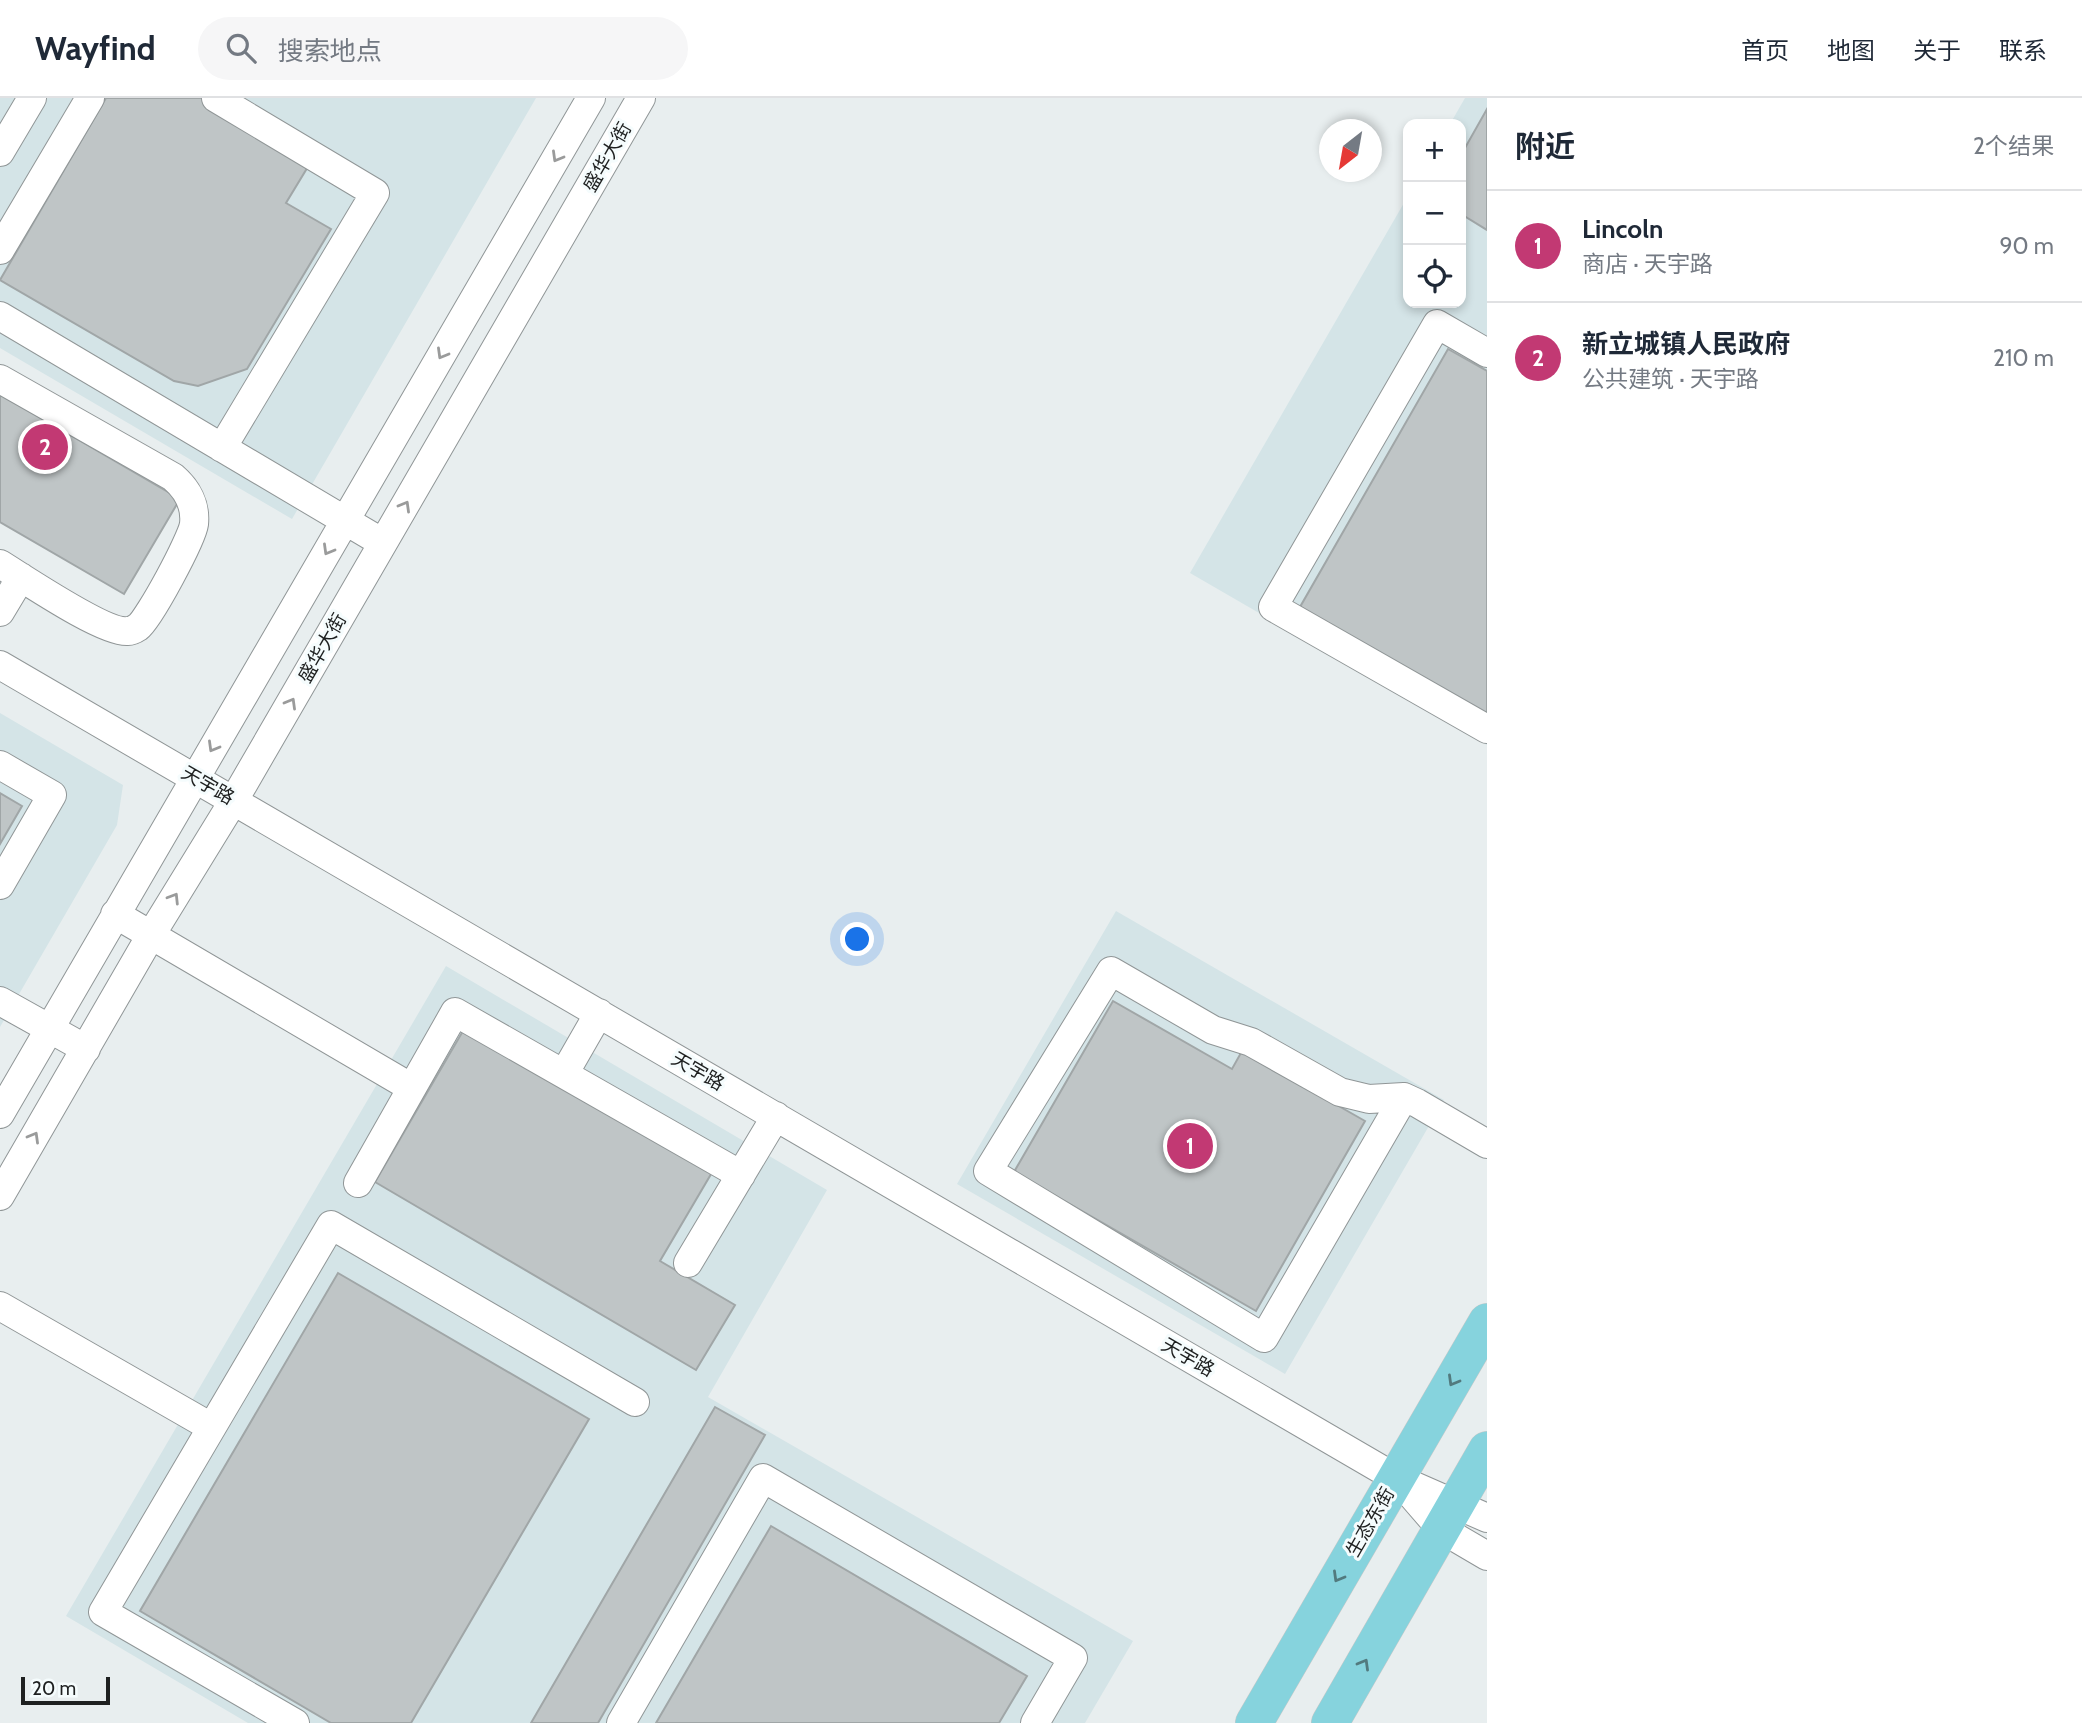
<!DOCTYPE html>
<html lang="zh">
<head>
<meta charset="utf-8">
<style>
	:root { --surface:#fff; --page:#f6f6f7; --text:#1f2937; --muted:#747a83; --line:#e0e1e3; --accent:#c23973 }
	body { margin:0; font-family:Cabin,"Noto Sans SC",sans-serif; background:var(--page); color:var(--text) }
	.controls { position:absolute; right:21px; top:21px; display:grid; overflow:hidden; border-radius:14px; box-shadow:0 4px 10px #0003 }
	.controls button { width:63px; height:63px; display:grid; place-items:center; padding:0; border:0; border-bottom:2px solid var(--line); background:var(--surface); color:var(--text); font:35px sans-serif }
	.compass { position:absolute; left:1319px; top:21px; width:63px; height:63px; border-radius:50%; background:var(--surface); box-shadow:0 4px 10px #0003; rotate:211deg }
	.scale { position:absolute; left:21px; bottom:18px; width:89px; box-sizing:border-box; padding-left:7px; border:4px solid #1e2020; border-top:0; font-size:19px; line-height:24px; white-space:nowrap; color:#1e2020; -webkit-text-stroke:5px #f5fcfd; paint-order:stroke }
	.you { position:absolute; left:858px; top:842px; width:24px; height:24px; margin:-18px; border:5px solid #fff; border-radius:50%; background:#1a73e8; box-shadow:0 0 0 10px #1a73e833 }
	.badge { display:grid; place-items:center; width:46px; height:46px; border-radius:50%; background:var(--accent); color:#fff; font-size:23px; font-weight:700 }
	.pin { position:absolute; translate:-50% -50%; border:4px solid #fff; box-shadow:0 2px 7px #0006 }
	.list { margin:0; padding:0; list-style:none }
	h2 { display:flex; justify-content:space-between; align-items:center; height:91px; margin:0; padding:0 28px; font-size:30px }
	h2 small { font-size:23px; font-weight:400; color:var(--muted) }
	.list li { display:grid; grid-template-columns:46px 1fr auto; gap:21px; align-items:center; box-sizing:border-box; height:112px; padding:0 28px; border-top:2px solid var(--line) }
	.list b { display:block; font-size:26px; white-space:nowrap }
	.list p { margin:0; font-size:23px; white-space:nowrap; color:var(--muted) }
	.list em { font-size:23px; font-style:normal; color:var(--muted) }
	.icon { flex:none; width:38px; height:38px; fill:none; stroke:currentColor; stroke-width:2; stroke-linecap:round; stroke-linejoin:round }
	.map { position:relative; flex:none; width:1487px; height:1625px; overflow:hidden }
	header { display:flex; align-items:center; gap:42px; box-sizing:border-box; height:98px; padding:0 35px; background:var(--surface); border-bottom:2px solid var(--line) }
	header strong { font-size:33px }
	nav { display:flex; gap:38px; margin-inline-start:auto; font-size:24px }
	.search { width:490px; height:63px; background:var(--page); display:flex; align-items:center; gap:18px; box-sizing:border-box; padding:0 24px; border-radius:38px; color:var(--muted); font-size:26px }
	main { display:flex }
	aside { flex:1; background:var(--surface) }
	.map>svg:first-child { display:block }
	.built { fill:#d4e4e7 }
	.building { fill:#bfc5c6; stroke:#a0a6a7; stroke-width:2 }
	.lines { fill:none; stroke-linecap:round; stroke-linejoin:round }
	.minor-casing { stroke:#909697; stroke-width:30 }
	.major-casing { stroke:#c9c9c9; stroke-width:38 }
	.minor { stroke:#fff; stroke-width:28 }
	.major { stroke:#86d3dd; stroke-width:37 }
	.oneway { stroke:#9a9b9b }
	.oneway2 { stroke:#527a7e }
	.labels { text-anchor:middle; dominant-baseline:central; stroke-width:6; stroke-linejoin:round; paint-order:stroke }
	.street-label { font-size:19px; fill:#1e2020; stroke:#f5fcfd }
</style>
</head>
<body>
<header>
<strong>Wayfind</strong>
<div class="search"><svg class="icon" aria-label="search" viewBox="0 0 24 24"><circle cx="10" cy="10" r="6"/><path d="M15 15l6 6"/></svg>搜索地点</div>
<nav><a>首页</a><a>地图</a><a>关于</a><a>联系</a></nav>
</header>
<main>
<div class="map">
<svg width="1487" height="1625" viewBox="0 0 1487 1625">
	<rect width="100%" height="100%" fill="#e8eeef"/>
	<path class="built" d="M0 0H536L292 421 0 250Z
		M1465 0H1487V647L1190 475 1408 98V205H1461V26H1450Z
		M0 615 123 687 117 727 0 929Z
		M1116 813 1444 1002 1285 1276 957 1086Z
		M446 868 827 1092 708 1299 1133 1543 1085 1625H248L66 1518Z"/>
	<path class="building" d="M106 0H206L312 62 286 105 331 131 247 271 198 288 174 283 0 182Z
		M1487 11V132L1461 116V57Z
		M1448 251 1487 273V617L1300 509Z
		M0 296 180 401 124 496 0 424Z
		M0 695 22 708 0 746Z
		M1113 903 1232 971 1242 953 1365 1023 1256 1213 1014 1074Z
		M467 926 714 1071 660 1163 735 1207 696 1272 375 1084Z
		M338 1175 589 1321 411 1625H331L140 1513Z
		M715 1309 765 1337 598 1625H531Z
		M771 1428 1027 1578 999 1625H656Z"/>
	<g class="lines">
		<g class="minor-casing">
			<path id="minor" d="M216 0 375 95 222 350
				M0 54 32 0
				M0 152 90 0
				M0 218 383 445
				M1487 255 1437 226 1273 509 1487 631
				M0 281 173 379C187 391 196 407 194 426 192 441 149 521 138 529 135 531 131 533 128 533 105 536 23 480 0 466
				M0 514 21 479
				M0 567 1396 1380 1487 1420
				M0 667 52 697 0 787
				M115 816 412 990
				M0 903 86 951
				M564 976 599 915
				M1404 999 1264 1240 988 1073 1111 873 1213 932 1251 944 1340 994 1369 1001 1404 999 1417 1005 1487 1046
				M0 1016 591 0
				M358 1085 455 914 741 1077
				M0 1098 151 837 234 702 641 0
				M688 1165 776 1018
				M0 1208 211 1329
				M1403 1387 1441 1431 1487 1458
				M295 1625 103 1514 331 1127 635 1304
				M621 1625 763 1380 1073 1560 1035 1625"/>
		</g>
		<g class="major-casing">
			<path id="major" d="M1254 1625 1487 1224
				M1330 1625 1487 1352"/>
		</g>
		<use href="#minor" class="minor"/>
		<use href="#major" class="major"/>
	</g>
	<defs><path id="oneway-chevron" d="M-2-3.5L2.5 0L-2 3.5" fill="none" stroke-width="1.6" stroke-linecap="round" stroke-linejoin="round" transform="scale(1.75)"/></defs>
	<g class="oneway">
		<use href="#oneway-chevron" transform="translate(557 59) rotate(120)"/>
		<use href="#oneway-chevron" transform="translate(442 256) rotate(120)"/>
		<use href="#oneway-chevron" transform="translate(405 408) rotate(-60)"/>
		<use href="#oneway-chevron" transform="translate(328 452) rotate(120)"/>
		<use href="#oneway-chevron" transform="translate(291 605) rotate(-60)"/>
		<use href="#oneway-chevron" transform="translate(213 649) rotate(120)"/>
		<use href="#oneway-chevron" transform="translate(174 800) rotate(-58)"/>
		<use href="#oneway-chevron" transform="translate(34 1039) rotate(-60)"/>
	</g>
	<g class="oneway2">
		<use href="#oneway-chevron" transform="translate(1453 1283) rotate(120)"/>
		<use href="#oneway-chevron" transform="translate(1338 1479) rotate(120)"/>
		<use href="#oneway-chevron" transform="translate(1364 1566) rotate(-60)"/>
	</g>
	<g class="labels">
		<g class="street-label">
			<text transform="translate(607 59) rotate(-60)">盛华大街</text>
			<text transform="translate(322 550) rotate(-60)">盛华大街</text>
			<text transform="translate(208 687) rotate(30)">天宇路</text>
			<text transform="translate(698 973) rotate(30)">天宇路</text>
			<text transform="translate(1188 1259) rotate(30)">天宇路</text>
			<text transform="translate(1370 1424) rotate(-60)">生态东街</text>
		</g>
	</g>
</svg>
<div class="controls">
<button>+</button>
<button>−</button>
<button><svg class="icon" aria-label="locate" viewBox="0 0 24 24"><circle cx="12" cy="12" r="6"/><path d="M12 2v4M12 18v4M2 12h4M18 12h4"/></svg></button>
</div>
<svg class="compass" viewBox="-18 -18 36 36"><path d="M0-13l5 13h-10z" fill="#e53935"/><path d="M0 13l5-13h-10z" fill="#747a83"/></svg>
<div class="scale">20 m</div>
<div class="you"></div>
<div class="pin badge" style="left:1190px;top:1048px">1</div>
<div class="pin badge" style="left:45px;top:349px">2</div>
</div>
<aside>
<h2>附近<small>2个结果</small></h2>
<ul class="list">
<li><span class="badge">1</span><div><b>Lincoln</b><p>商店 · 天宇路</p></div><em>90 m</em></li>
<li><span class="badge">2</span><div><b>新立城镇人民政府</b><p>公共建筑 · 天宇路</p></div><em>210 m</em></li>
</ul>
</aside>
</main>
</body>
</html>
